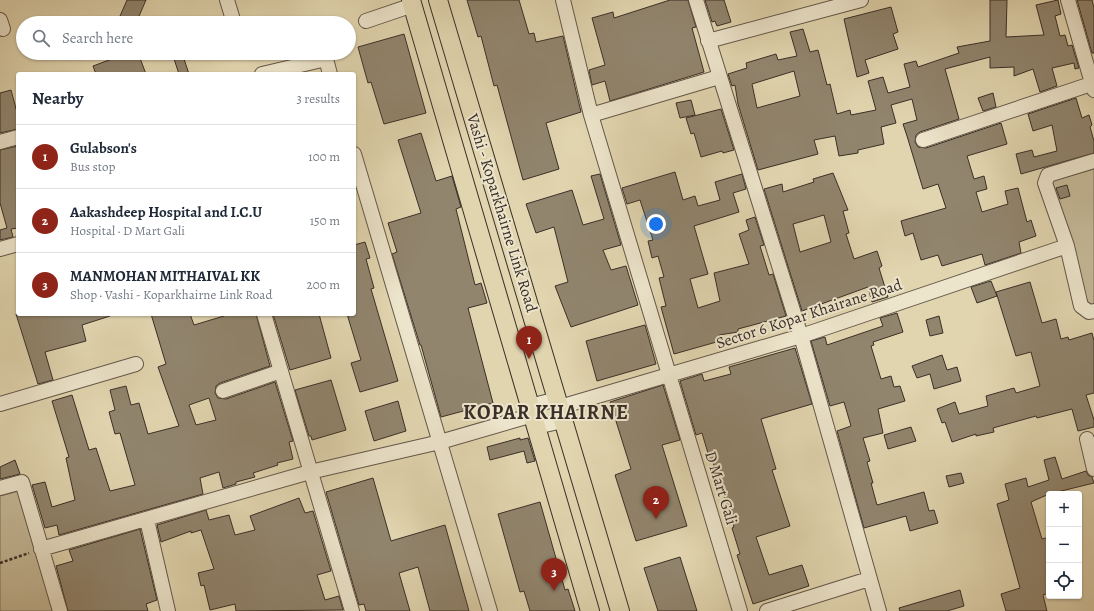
<!DOCTYPE html>
<html lang="en">
<head>
<meta charset="utf-8">
<style>
	:root { --surface:#fff; --page:#f2f2f3; --text:#1f2937; --muted:#747a83; --line:#e0e1e3; --accent:#8f2418 }
	body { margin:0; font-family:Alegreya,serif; background:var(--page); color:var(--text) }
	.controls { position:absolute; right:12px; bottom:12px; display:grid; overflow:hidden; border-radius:4px; box-shadow:0 1px 3px #0004 }
	.controls button { width:36px; height:36px; display:grid; place-items:center; padding:0; border:0; border-bottom:1px solid var(--line); background:var(--surface); color:var(--text); font:20px sans-serif }
	.you { position:absolute; left:656px; top:224px; width:14px; height:14px; margin:-10px; border:3px solid #fff; border-radius:50%; background:#1a73e8; box-shadow:0 0 0 6px #1a73e833 }
	.badge { display:grid; place-items:center; width:26px; height:26px; border-radius:50%; background:var(--accent); color:#fff; font-size:13px; font-weight:700 }
	.pin { position:absolute; translate:-50% -33px; filter:drop-shadow(0 1px 2px #0008) }
	.pin::after { content:''; position:absolute; top:21px; width:14px; height:12px; background:inherit; clip-path:polygon(0 0,100% 0,50% 100%) }
	.list { margin:0; padding:0; list-style:none }
	h2 { display:flex; justify-content:space-between; align-items:center; height:52px; margin:0; padding:0 16px; font-size:17px }
	h2 small { font-size:13px; font-weight:400; color:var(--muted) }
	.list li { display:grid; grid-template-columns:26px 1fr auto; gap:12px; align-items:center; box-sizing:border-box; height:64px; padding:0 16px; border-top:1px solid var(--line) }
	.list b { display:block; font-size:15px; white-space:nowrap }
	.list p { margin:0; font-size:13px; white-space:nowrap; color:var(--muted) }
	.list em { font-size:13px; font-style:normal; color:var(--muted) }
	.icon { flex:none; width:22px; height:22px; fill:none; stroke:currentColor; stroke-width:2; stroke-linecap:round; stroke-linejoin:round }
	.map { position:relative; flex:none; width:1094px; height:611px; overflow:hidden }
	.search { position:absolute; background:var(--surface); box-shadow:0 1px 3px #0004; left:16px; top:16px; width:340px; height:44px; display:flex; align-items:center; gap:10px; box-sizing:border-box; padding:0 14px; border-radius:22px; color:var(--muted); font-size:15px }
	.panel { position:absolute; background:var(--surface); box-shadow:0 1px 3px #0004; left:16px; top:72px; width:340px; height:244px; border-radius:4px }
	.map>svg:first-child { display:block }
	.green { fill:#c5b998; stroke:#807460 }
	.building { fill:#91856e; stroke:#3a2f28; fill-rule:evenodd }
	.lines { fill:none; stroke-linecap:round; stroke-linejoin:round }
	.minor-casing { stroke:#64584a; stroke-width:16 }
	.major-casing { stroke:#3a2f28; stroke-width:20 }
	.path { stroke:#3a2f28; stroke-width:2.5; stroke-dasharray:3 2; stroke-linecap:butt }
	.minor { stroke:#ece4cb; stroke-width:14 }
	.major { stroke:#e1d5af; stroke-width:18 }
	.labels { text-anchor:middle; dominant-baseline:central; stroke-width:4; stroke-linejoin:round; paint-order:stroke }
	.street-label { font-size:16px; fill:#3a2f28; stroke:#ece4cb }
	.district-label { font-size:20px; font-weight:bold; letter-spacing:1px; fill:#3a2f28; stroke:#ece4cb }
</style>
</head>
<body>
<div class="map">
<svg width="1094" height="611" viewBox="0 0 1094 611">
	<rect width="100%" height="100%" fill="#e1d5af"/>
	<filter id="stains"><feTurbulence type="fractalNoise" baseFrequency=".005" numOctaves="4"/><feColorMatrix values="0 0 0 0 .2 0 0 0 0 .09 0 0 0 0 .02 0 0 0 .5 -.17"/></filter>
	<radialGradient id="worn" r=".72"><stop offset=".6" stop-color="#630" stop-opacity="0"/><stop offset="1" stop-color="#630" stop-opacity=".3"/></radialGradient>
	<path class="green" d="M1094 169V308L1079 312 1042 184Z
		M19 491 54 611H0V496Z"/>
	<path class="building" d="M127 0H146L136 23H117Z
		M467 0H519L529 34 534 33 536 42 563 36 581 112 546 123 559 169 523 180 497 85 494 86 481 36 478 37Z
		M670 0H688L696 27 692 28 704 72 610 101 605 81 592 85 589 70 605 65 592 18 613 12 614 18Z
		M705 0H724L731 22 717 26 715 21 712 22Z
		M990 0H1007L1006 37 1044 35 1036 5 1058 0 1061 14 1055 16 1060 36 1065 35 1068 46 1072 45 1079 68 1075 69 1074 63 1052 68 1057 86 1040 92 1033 69 1014 76V67L990 68V57L945 69 959 119 920 132 916 135 915 142 918 147 926 148 1001 123 1007 144 967 156 974 179 984 176 987 189 976 192 982 212 1008 204 1005 191 1018 188 1027 222 1031 220 1036 236 1019 242 1021 253 985 265 982 254 942 266 938 255 921 260 913 233 905 236 901 221 946 208 938 184 923 189 907 136 903 124 917 120 912 99 891 105 896 123 881 127 884 144 858 150V153L839 156 835 136 814 140 818 154 758 170 738 104 735 85 732 86 728 74 747 68 746 63 776 54 778 60 797 56 790 32 803 29 810 52 818 50 827 85 830 84 837 114 850 110 851 115 876 110 868 81 883 77 888 93 910 87 904 64 916 61 918 67 959 53 957 47 990 41ZM794 71 800 96 757 108 752 84Z
		M1077 0H1092L1094 8V53H1092Z
		M891 7 898 32 893 34 898 49 865 60 869 73 857 77 844 19Z
		M404 34 426 113 384 124 371 82 368 83 358 47Z
		M128 53H138L146 74H96L93 66Z
		M172 53H182L189 74H179Z
		M11 90 18 116V129L0 133V93Z
		M993 93 996 107 983 111 978 98Z
		M1076 98 1082 118 1089 115 1092 125 1090 127 1094 141V153L1021 174 1016 154 1032 150 1034 157 1057 151 1052 125 1033 131 1028 114Z
		M691 100 695 115 680 118 676 103Z
		M721 109 734 150 723 153 722 151 701 157 694 133 691 134 686 118Z
		M421 133 436 181 452 176 461 207 456 209 475 285 481 283 487 303 468 308 493 403 441 417 421 345H420L392 254 397 252 388 223 421 213 398 140Z
		M18 146V228L11 229 13 237 0 240V230L7 228 0 203V150Z
		M675 172 683 200 695 196 698 206 720 200 715 182 742 174 746 189 733 193 739 212 694 226 708 274 690 279 698 308 720 301 714 273 749 264 739 234 749 230 746 220 755 217 764 245 760 246 769 275 773 274 786 316 738 329V332L719 335 720 341 674 354 661 307 666 306 659 278 664 277 658 256 652 258 648 241 653 240 640 200 627 204 622 188Z
		M833 173 848 210 843 211 849 233 846 234 854 259 877 251 882 266 879 268 888 297 872 302 868 287 802 311 764 189 782 184 783 192 814 182 813 179ZM824 215 831 242 800 252 793 224Z
		M600 174 621 245 603 250 611 270 626 266 638 305 571 327 555 286 568 282 554 227 536 233 526 204 572 190 583 225 604 219 591 176Z
		M1067 185 1070 196 1060 199 1056 188Z
		M365 242 370 258 366 259 374 288 371 289 398 381 360 392 351 363 361 360 347 314H354V245Z
		M991 281 997 296 977 303 971 287Z
		M1030 282 1042 323 1056 319 1061 339 1068 337 1069 340 1092 333 1094 341V393L1086 395 1094 420V427L1078 431 1072 409 1037 418 1036 416 993 428 994 432 976 436V434L952 442 945 422 942 423 937 409 955 402 959 414 988 406 986 396 1014 388 1016 393 1040 386 1031 352 1016 356 996 292Z
		M897 313 903 332 873 342 874 345 871 346 881 379 891 376 894 387 900 386 905 401 878 409 883 433 863 438 870 461 867 462 873 483H871L877 505 924 492 929 511 934 510 938 523 910 531 906 516 864 528 837 431 851 426 844 402 830 406 811 341 825 337 827 345 883 326 880 318Z
		M16 314H109L110 316 82 325 86 341 45 352 53 380 38 384Z
		M151 314H190L194 325 224 316V314H256L270 366 220 383 216 386 215 393 218 398 226 399 275 382 293 441 289 442 293 459 277 463 278 465 253 473 255 477 236 482V484L223 488 219 472 200 478 203 494 59 535 57 525 45 528 32 485 45 482 52 507 75 500 66 458 69 457 52 401 72 395 89 450 96 448 110 491 135 485 120 433 115 434 109 412 115 410 110 390 126 386 131 405 139 403 148 434 179 426 158 367 166 364ZM209 398 216 420 196 425 189 405Z
		M273 314H319L331 358 290 370Z
		M939 316 943 333 930 336 926 320Z
		M645 325 656 364 597 381 586 341Z
		M795 348 812 404 761 419 776 469 772 470 790 526 756 537 769 575 802 565 809 586 753 604 737 555 740 554 732 528 734 527 721 486 712 460H710L702 433 696 435 680 381 702 374 704 381 731 374 729 367Z
		M942 355 947 370 957 367 961 381 934 389 930 374 917 378 912 366Z
		M331 380 346 430 312 440 311 436H309L295 390Z
		M663 385 680 440 662 445 687 526 636 541 615 475 631 469 610 402Z
		M398 401 406 431 374 441 365 411Z
		M911 427 916 441 888 449 884 435Z
		M520 438V440L528 438 535 461 527 463 524 451 490 460 487 447Z
		M1055 457 1062 479 1086 471 1088 475 1092 477 1094 483 1049 494 1031 502 1042 539 1049 537V593L1043 595 1047 611H1006L1001 594 1020 588 997 504 1009 500 1005 484 1026 478 1028 487 1049 480 1044 460Z
		M15 460 20 474 0 479V467Z
		M961 473 964 483 949 487 946 476Z
		M373 478 391 541 445 525 469 611H430L418 567 399 573 410 611H366L364 604 359 605 326 492Z
		M299 498 305 513 313 511 331 571 317 575 325 600 339 596 343 610 236 611 235 604 210 610 204 585 201 586 198 573 214 569 201 530 191 533V531L161 542 157 525 206 510 209 520 229 515 235 535 255 530 250 516Z
		M540 502 565 590 568 589 575 611H530L524 591 520 592 498 514Z
		M140 529 157 600 146 604 148 611H68L56 566 73 561 69 550Z
		M680 557 697 611H658L644 568Z
		M960 590 964 606 947 611H900L899 608Z"/>
	<g class="lines">
		<g class="minor-casing">
			<path id="minor" d="M227 0 234 23
				M563 0 591 115 740 611
				M696 0 801 336 879 611
				M1068 0 1094 90
				M0 20 3 29
				M366 21 413 5
				M708 41 861 0
				M262 74 326 59 330 74
				M591 115 719 77
				M923 140 1094 83
				M0 142 18 137
				M354 154 490 611
				M1094 161 1048 175 1045 183 1067 246 1081 306 1089 312 1094 311
				M0 249 18 244
				M264 314 352 611
				M223 391 281 371
				M0 404 136 364
				M530 406 557 399
				M560 407 801 336 1067 246
				M536 427 563 421
				M1087 439 1094 469
				M0 488 22 482 60 611
				M147 520 168 611
				M41 549 310 472 440 442 533 415
				M767 611 869 579"/>
		</g>
		<g class="major-casing">
			<path id="major" d="M411 0 590 611
				M438 0 620 611"/>
		</g>
		<path class="path" d="M0 563 29 553"/>
		<use href="#minor" class="minor"/>
		<use href="#major" class="major"/>
	</g>
	<g class="labels">
		<g class="street-label">
			<text transform="translate(502 213) rotate(73)">Vashi - Koparkhairne Link Road</text>
			<text transform="translate(809 314) rotate(-18)">Sector 6 Kopar Khairane Road</text>
			<text transform="translate(721 488) rotate(73)">D Mart Gali</text>
		</g>
		<g class="district-label">
			<text x="546" y="412">KOPAR KHAIRNE</text>
		</g>
	</g>
	<rect width="100%" height="100%" filter="url(#stains)"/>
	<rect width="100%" height="100%" fill="url(#worn)"/>
</svg>
<div class="controls">
<button>+</button>
<button>−</button>
<button><svg class="icon" aria-label="locate" viewBox="0 0 24 24"><circle cx="12" cy="12" r="6"/><path d="M12 2v4M12 18v4M2 12h4M18 12h4"/></svg></button>
</div>
<div class="you"></div>
<div class="pin badge" style="left:529px;top:359px">1</div>
<div class="pin badge" style="left:656px;top:519px">2</div>
<div class="pin badge" style="left:554px;top:591px">3</div>
<div class="search"><svg class="icon" aria-label="search" viewBox="0 0 24 24"><circle cx="10" cy="10" r="6"/><path d="M15 15l6 6"/></svg>Search here</div>
<section class="panel">
<h2>Nearby<small>3 results</small></h2>
<ul class="list">
<li><span class="badge">1</span><div><b>Gulabson's</b><p>Bus stop</p></div><em>100 m</em></li>
<li><span class="badge">2</span><div><b>Aakashdeep Hospital and I.C.U</b><p>Hospital · D Mart Gali</p></div><em>150 m</em></li>
<li><span class="badge">3</span><div><b>MANMOHAN MITHAIVAL KK</b><p>Shop · Vashi - Koparkhairne Link Road</p></div><em>200 m</em></li>
</ul>
</section>
</div>
</body>
</html>
